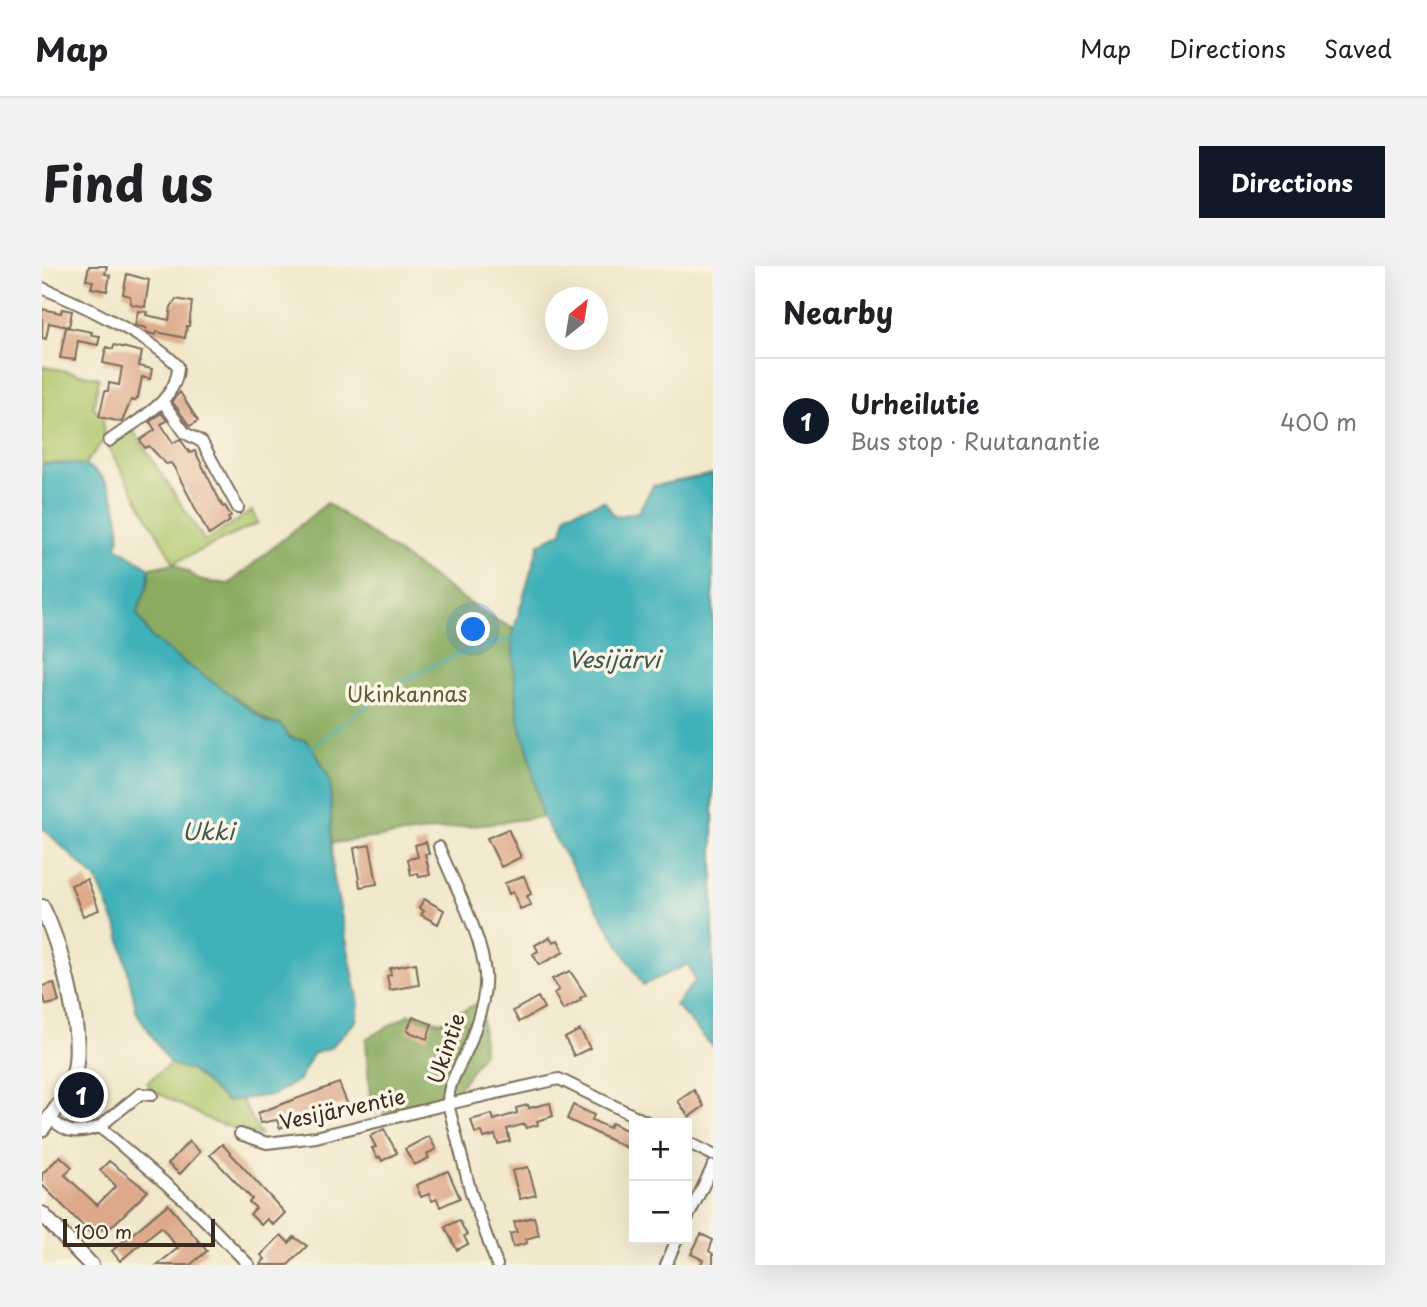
<!DOCTYPE html>
<html lang="en">
<head>
<meta charset="utf-8">
<style>
	:root { --surface:#fff; --page:#f2f2f2; --text:#202124; --muted:#757577; --line:#e0e0e0; --accent:#111827 }
	body { margin:0; font-family:"Playpen Sans",sans-serif; background:var(--page); color:var(--text) }
	.controls { position:absolute; right:21px; bottom:21px; display:grid; overflow:hidden; border-radius:0px; box-shadow:0 7px 28px #0002 }
	.controls button { width:63px; height:63px; display:grid; place-items:center; padding:0; border:0; border-bottom:2px solid var(--line); background:var(--surface); color:var(--text); font:35px sans-serif }
	.compass { position:absolute; left:503px; top:21px; width:63px; height:63px; border-radius:50%; background:var(--surface); box-shadow:0 7px 28px #0002; rotate:30deg }
	.scale { position:absolute; left:21px; bottom:18px; width:152px; box-sizing:border-box; padding-left:7px; border:4px solid #3b2a1e; border-top:0; font-size:19px; line-height:24px; white-space:nowrap; color:#3b2a1e; -webkit-text-stroke:5px #fcf5e5; paint-order:stroke }
	.you { position:absolute; left:432px; top:364px; width:24px; height:24px; margin:-18px; border:5px solid #fff; border-radius:50%; background:#1a73e8; box-shadow:0 0 0 10px #1a73e833 }
	.badge { display:grid; place-items:center; width:46px; height:46px; border-radius:50%; background:var(--accent); color:#fff; font-size:23px; font-weight:700 }
	.pin { position:absolute; translate:-50% -50%; border:4px solid #fff; box-shadow:0 2px 7px #0006 }
	.list { margin:0; padding:0; list-style:none }
	h2 { display:flex; justify-content:space-between; align-items:center; height:91px; margin:0; padding:0 28px; font-size:30px }
	h2 small { font-size:23px; font-weight:400; color:var(--muted) }
	.list li { display:grid; grid-template-columns:46px 1fr auto; gap:21px; align-items:center; box-sizing:border-box; height:126px; padding:0 28px; border-top:2px solid var(--line) }
	.list b { display:block; font-size:26px; white-space:nowrap }
	.list p { margin:0; font-size:23px; white-space:nowrap; color:var(--muted) }
	.list em { font-size:23px; font-style:normal; color:var(--muted) }
	.map { position:relative; flex:none; width:671px; height:999px; overflow:hidden; border-radius:0px }
	header { display:flex; align-items:center; gap:42px; box-sizing:border-box; height:98px; padding:0 35px; background:var(--surface); border-bottom:2px solid var(--line) }
	header strong { font-size:33px }
	nav { display:flex; gap:38px; margin-inline-start:auto; font-size:24px }
	.intro { display:flex; align-items:center; justify-content:space-between; box-sizing:border-box; height:168px; padding:0 42px }
	h1 { margin:0; font-size:49px }
	.button { padding:18px 32px; border-radius:0px; background:var(--accent); color:#fff; font-size:24px; font-weight:700 }
	main { display:flex; gap:42px; padding:0 42px }
	aside { flex:1; background:var(--surface); border-radius:0px; box-shadow:0 7px 28px #0002 }
	.map>svg:first-child { display:block }
	.green { fill:#aec66c; stroke:#747845; stroke-width:2 }
	.forest { fill:#8aab60; stroke:#626a3f; stroke-width:2 }
	.water { fill:#41b1b9; stroke:#3e6e6c; stroke-width:2 }
	.lines { fill:none; stroke-linecap:round; stroke-linejoin:round }
	.stream { stroke:#41b1b9; stroke-width:2.5 }
	.building { fill:#dda98a }
	.minor-casing { stroke:#7b6c5b; stroke-width:14 }
	.major-casing { stroke:#7b6c5b; stroke-width:18 }
	.minor { stroke:#fff; stroke-width:10 }
	.major { stroke:#fff; stroke-width:14 }
	.labels { text-anchor:middle; dominant-baseline:central; stroke-width:7; stroke-linejoin:round; paint-order:stroke }
	.park-label { font-size:21px; fill:#5e5935; stroke:#fcf5e5 }
	.street-label { font-size:21px; fill:#3b2a1e; stroke:#fcf5e5 }
	.water-label { font-size:23px; font-style:italic; fill:#3d5954; stroke:#fcf5e5 }
</style>
</head>
<body>
<header>
<strong>Map</strong>
<nav><a>Map</a><a>Directions</a><a>Saved</a></nav>
</header>
<div class="intro"><h1>Find us</h1><a class="button">Directions</a></div>
<main>
<div class="map">
<svg width="671" height="999" viewBox="0 0 671 999">
	<rect width="100%" height="100%" fill="#fcf5e5"/>
	<filter id="ink" filterUnits="userSpaceOnUse"><feTurbulence type="fractalNoise" baseFrequency=".0143" numOctaves="2"/><feDisplacementMap in="SourceGraphic" scale="14" xChannelSelector="R" yChannelSelector="G"/><feConvolveMatrix kernelMatrix="1 2 1 2 8 2 1 2 1" color-interpolation-filters="sRGB"/></filter>
	<filter id="wash" filterUnits="userSpaceOnUse"><feTurbulence type="fractalNoise" baseFrequency=".00686" numOctaves="4" result="noise"/><feDisplacementMap in="SourceGraphic" scale="28" xChannelSelector="R" yChannelSelector="G"/><feGaussianBlur stdDeviation="1.57" result="paint"/><feColorMatrix in="noise" values="0 0 0 0 0 0 0 0 0 0 0 0 0 0 0 0 0 1.4 0 .05"/><feComposite in="paint" operator="in"/></filter>
	<g filter="url(#wash)">
		<rect width="100%" height="100%" fill="#f1e8cb"/>
		<path class="green" d="M0 100 57 112 51 141 61 149 62 172 87 158 163 275 210 245 216 257 132 297 62 174 42 199 0 197Z
			M128 798 150 805 184 835 199 833 219 870 172 856 110 824 105 816Z"/>
		<path class="forest" d="M285 237 446 350 472 363 476 452 487 488 500 551 289 577 288 514 275 489 134 391 108 370 95 347 106 318 108 302 132 297 160 315 187 318Z
			M440 735 441 787 406 838 329 847 324 773 368 748 399 756Z"/>
		<path class="water" d="M0 198C13 198 32 195 44 200 70 210 83 256 75 281L108 302 106 318 95 347 108 370 134 391 183 424 226 457 238 458 249 473 264 474 275 489 288 514 291 608 317 738 314 755 288 782 271 788 257 814 231 829 184 835 150 805 128 798 95 747 77 666 55 614 0 561Z
			M671 208V781L633 739 653 715 646 698 601 719 500 551 487 488 476 452 470 374 472 363 497 278 520 266 525 247 562 235 573 251 596 246 611 220Z"/>
		<g class="lines">
			<path class="stream" d="M269 482C330 435 392 385 470 374"/>
		</g>
		<g id="blocks">
			<path class="building" d="M47 0H65L63 8 68 9 65 25 49 22 51 15 44 14Z
				M85 8 107 14 103 41 89 38 88 30 81 28Z
				M134 33 150 36 147 60H145L143 72 115 66 114 69 107 67 104 65V62L93 59 96 45 105 46 104 49 127 54 129 41Z
				M0 43 19 47 20 43 30 45 27 61 7 57 4 73 0 72Z
				M24 61 50 66 49 69 58 70 56 79 36 75 33 94 18 92Z
				M72 79 100 86 97 100 110 103 108 113 100 111 96 131 93 135 89 134 80 156 57 151 63 125H66L67 117 77 119 80 101 61 97 64 81 71 83Z
				M138 126 156 155 148 160 130 135Z
				M119 147 125 155 119 158 131 177 138 173 148 187 153 185 181 241 183 240 189 250 186 252 188 255 167 269 133 203 129 197 124 198 107 180 103 182 98 174 113 164 108 156Z
				M466 563 479 591 459 601 445 572Z
				M384 576 387 588H383L388 609 377 611 376 607 369 609 366 593 376 591 373 579Z
				M328 579 335 618 318 621 312 582Z
				M482 610 489 628 485 630 489 639 478 643 471 626 467 628 463 617Z
				M45 613 57 644 41 650 29 619Z
				M382 633 402 644 396 658 379 649 382 645 377 642Z
				M508 671 511 676 516 674 522 686 497 699 491 688 496 685 493 679Z
				M374 697 377 719 348 724 345 710 349 709 348 702Z
				M528 705 544 729 538 732 539 734 521 744 512 727 517 724 510 713Z
				M12 717 17 736 4 739 2 731H0V720Z
				M496 731 502 742 477 756 471 745Z
				M371 751 390 758 385 773 365 765Z
				M538 764 548 782 532 790 523 772Z
				M297 817 305 837 238 862 235 854 218 857 216 847Z
				M652 824 662 840 647 851 636 835Z
				M508 837 511 850 495 855 496 859 484 862 483 858 465 863 468 875 456 878 453 869 442 872 440 866 433 867 429 854 450 848 452 854 475 847 474 842 486 839 487 842Z
				M531 839 552 849 550 854 567 862 570 857 586 865 585 867 592 871V884L587 883 525 853Z
				M342 863 355 887 340 895 338 891 335 892 330 882 334 881 328 870Z
				M387 870 394 883 385 888 387 892 372 899 363 883Z
				M147 875 158 886 138 908 126 898Z
				M180 878 243 947 231 959 225 953 219 959 208 948 214 942 207 936 210 933 168 889Z
				M18 890 30 901 23 909 55 939 74 920 58 904 67 895 106 925 64 966 60 962 52 971 0 919V908Z
				M486 901 494 929 478 933 470 905Z
				M406 905 418 932 398 941 395 933 390 935 387 928 379 931 374 919Z
				M126 938 165 985 148 999H115L136 982 119 961 78 995 70 985Z
				M492 951 497 969 484 973 485 977 471 981 468 968 475 966 472 956Z
				M417 954 425 969 422 970 426 978 415 984 403 961Z
				M659 968 671 974 667 985 671 988V999H658L661 994 649 988Z
				M239 969 247 977 252 971 265 980 246 999H218L223 993 219 989Z"/>
		</g>
	</g>
	<g filter="url(#ink)">
		<use href="#blocks" fill-opacity="0" stroke="#7b6c5b" stroke-width="2"/>
		<g class="lines">
			<g class="minor-casing">
				<path id="minor" d="M0 22C37 37 110 72 136 100 136 136 93 155 67 175
					M121 136 143 167 160 176 196 242
					M397 581C411 616 441 671 443 708 445 729 436 752 430 772 423 794 405 814 406 838L429 927 455 999
					M8 852C25 868 35 868 57 861L66 868 146 937 207 999
					M57 861 98 828 110 829
					M198 868 225 877 274 871 406 838 517 813 607 857
					M645 876 671 889
					M645 953 671 900
					M624 999 635 973"/>
			</g>
			<g class="major-casing">
				<path id="major" d="M0 641C19 679 44 771 31 811 25 830 11 847 0 863
					M0 948 49 999"/>
			</g>
			<use href="#minor" class="minor"/>
			<use href="#major" class="major"/>
		</g>
	</g>
	<g class="labels">
		<g class="park-label">
			<text x="365" y="427">Ukinkannas</text>
		</g>
		<g class="street-label">
			<text transform="translate(403 782) rotate(-71)">Ukintie</text>
			<text transform="translate(300 842) rotate(-12)">Vesijärventie</text>
		</g>
		<g class="water-label">
			<text x="572" y="392">Vesijärvi</text>
			<text x="166" y="564">Ukki</text>
		</g>
	</g>
</svg>
<div class="controls">
<button>+</button>
<button>−</button>
</div>
<svg class="compass" viewBox="-18 -18 36 36"><path d="M0-13l5 13h-10z" fill="#e53935"/><path d="M0 13l5-13h-10z" fill="#757577"/></svg>
<div class="scale">100 m</div>
<div class="you"></div>
<div class="pin badge" style="left:39px;top:829px">1</div>
</div>
<aside>
<h2>Nearby<small></small></h2>
<ul class="list">
<li><span class="badge">1</span><div><b>Urheilutie</b><p>Bus stop · Ruutanantie</p></div><em>400 m</em></li>
</ul>
</aside>
</main>
</body>
</html>
